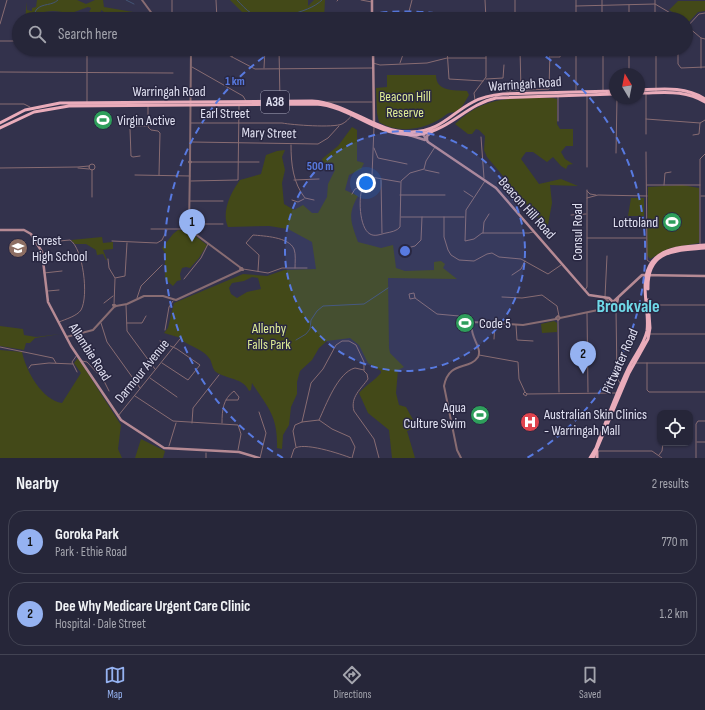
<!DOCTYPE html>
<html lang="en">
<head>
<meta charset="utf-8">
<style>
	:root { --surface:#262639; --page:#323244; --text:#f1f3f6; --muted:#a4a5ae; --line:#424353; --accent:#95b2f1 }
	body { margin:0; font-family:"Sofia Sans Condensed",sans-serif; background:var(--page); color:var(--text) }
	.controls { position:absolute; right:12px; bottom:12px; display:grid; overflow:hidden; border-radius:8px; box-shadow:0 1px 3px #0004 }
	.controls button { width:36px; height:36px; display:grid; place-items:center; padding:0; border:0; border-bottom:1px solid var(--line); background:var(--surface); color:var(--text); font:20px sans-serif }
	.compass { position:absolute; left:609px; top:68px; width:36px; height:36px; border-radius:50%; background:var(--surface); box-shadow:0 1px 3px #0004; rotate:350deg }
	.you { position:absolute; left:366px; top:183px; width:14px; height:14px; margin:-10px; border:3px solid #fff; border-radius:50%; background:#1a73e8; box-shadow:0 0 0 6px #1a73e833 }
	.badge { display:grid; place-items:center; width:26px; height:26px; border-radius:50%; background:var(--accent); color:#111; font-size:13px; font-weight:700 }
	.pin { position:absolute; translate:-50% -33px; filter:drop-shadow(0 1px 2px #0008) }
	.pin::after { content:''; position:absolute; top:21px; width:14px; height:12px; background:inherit; clip-path:polygon(0 0,100% 0,50% 100%) }
	.list { margin:0; padding:0; list-style:none }
	h2 { display:flex; justify-content:space-between; align-items:center; height:52px; margin:0; padding:0 16px; font-size:17px }
	h2 small { font-size:13px; font-weight:400; color:var(--muted) }
	.list li { display:grid; grid-template-columns:26px 1fr auto; gap:12px; align-items:center; box-sizing:border-box; height:64px; margin:0 8px 8px; padding:0 8px; border:1px solid var(--line); border-radius:16px }
	.list b { display:block; font-size:15px; white-space:nowrap }
	.list p { margin:0; font-size:13px; white-space:nowrap; color:var(--muted) }
	.list em { font-size:13px; font-style:normal; color:var(--muted) }
	.icon { flex:none; width:22px; height:22px; fill:none; stroke:currentColor; stroke-width:2; stroke-linecap:round; stroke-linejoin:round }
	.map { position:relative; flex:none; width:705px; height:458px; overflow:hidden }
	.search { position:absolute; background:var(--surface); box-shadow:0 1px 3px #0004; left:12px; right:12px; top:12px; height:44px; display:flex; align-items:center; gap:10px; box-sizing:border-box; padding:0 14px; border-radius:22px; color:var(--muted); font-size:15px }
	.sheet { height:196px; background:var(--surface) }
	nav { display:flex; justify-content:space-around; align-items:center; box-sizing:border-box; height:56px; border-top:1px solid var(--line); background:var(--surface); font-size:11px; color:var(--muted) }
	nav a { display:grid; justify-items:center; gap:2px }
	nav .on { color:var(--accent) }
	.map>svg:first-child { display:block }
	.green { fill:#434918; fill-rule:evenodd }
	.lines { fill:none; stroke-linecap:round; stroke-linejoin:round }
	.stream { stroke:#435575; stroke-width:1 }
	.minor { stroke:#886c72; stroke-width:1 }
	.tertiary { stroke:#886c72; stroke-width:2 }
	.secondary { stroke:#b68a94; stroke-width:2.5 }
	.primary { stroke:#daa1ae; stroke-width:3 }
	.trunk { stroke:#eaacba; stroke-width:3 }
	.ring { fill:none; stroke:#587ae0; stroke-width:2; stroke-dasharray:7 5 }
	.labels { text-anchor:middle; dominant-baseline:central; stroke-width:3; stroke-linejoin:round; paint-order:stroke }
	.shield { fill:#292741; stroke:#a9a8bc; stroke-width:1 }
	.shield-label { font-size:13px; font-weight:bold; fill:#e0e0f1 }
	.street-label { font-size:14px; fill:#e0e0f1; stroke:#292741 }
	.park-label { font-size:14px; fill:#ddeb94; stroke:#292741 }
	.poi-label { font-size:14px; fill:#e0e0f1; stroke:#292741; text-anchor:start }
	.district-label { font-size:18px; font-weight:bold; fill:#6fd9e8; stroke:#292741 }
	.centre { fill:#587ae0; stroke:#292741; stroke-width:2 }
	.ring-label { font-size:12px; text-anchor:middle; font-weight:bold; fill:#587ae0; stroke:#292741; stroke-width:3; stroke-linejoin:round; paint-order:stroke }
</style>
</head>
<body>
<div class="map">
<svg width="705" height="458" viewBox="0 0 705 458">
	<rect width="100%" height="100%" fill="#33324c"/>
	<path class="green" d="M37 0H77L86 4 95 0H103L104 7 133 12 139 19H114L101 10 100 19H86L91 8 88 7 69 14C57 10 49 10 37 14L35 19H25L27 2V10L32 11V8L36 7Z
		M230 0H308V6L314 0H325L324 19H274L247 17Z
		M678 1H705V11L698 12 686 25V19H675L674 13 669 10Z
		M387 75H436C436 92 454 90 467 91L469 95C466 100 462 109 455 112 452 113 450 112 447 114 429 129 400 135 379 122L377 113 376 88 387 87Z
		M553 98 557 99V124L560 129H573V146H566L561 152 565 159 573 164 568 165 566 169 561 166 553 157 547 162 533 152H526L521 159 539 184 561 179 578 186 550 185 552 203 548 225 542 223 487 157 484 150 485 136 479 130 476 129 472 134H468L455 124C485 95 514 98 553 98Z
		M352 127 357 130V161L364 163 361 169 349 175 345 190 358 196C347 215 351 222 358 242L381 248 393 245 396 268 405 271 434 270V262L441 261 445 264 443 268 457 279 388 278 389 348 390 353 404 367 398 370 396 393 399 405 406 407 417 427 407 431 415 458H392L389 430 368 413 359 393C366 385 374 381 381 373V371L368 363 359 345 350 338 327 341 319 348 312 360 300 371 297 382V394L291 407 289 425 283 435 282 449 277 448C278 416 268 408 252 383L251 390 249 391C244 378 226 379 216 372 212 369 212 361 209 358 204 350 190 346 183 341L181 338 164 333 168 328 174 303 243 274 267 276 284 270 316 269 312 242 288 229 269 226 228 227C221 212 231 192 240 180L261 174 266 155 277 151 285 150 282 157 285 170 282 183 284 204 294 210 303 205 312 213H318L327 197 328 184 335 170 325 167 322 159 338 146ZM252 277 258 278 261 289 247 292 237 298 231 294 229 288 232 283 244 281Z
		M682 185 699 188V243L670 248 650 259 647 255 648 187Z
		M631 198H644V216H628Z
		M178 230 189 231 207 245 199 258 190 268 186 267 182 268 180 274 181 280 177 281 173 286 165 279V253L162 248 173 234Z
		M102 237 103 243 113 242V249L103 250 107 260H106L103 254 97 255 96 250 86 244H75L71 240Z
		M554 321 557 323V332L542 333 541 324Z
		M0 326 23 329 24 335 36 337 60 334 35 338 30 343H26L24 350 0 346Z
		M0 350 22 352C26 371 42 400 62 403L81 373 74 363 78 358 121 425 118 449 122 458H0Z
		M141 439 165 451 163 458H135Z"/>
	<g class="lines">
		<path class="stream" d="M126 0 134 4
			M237 0C241 4 246 10 251 13 269 21 308 14 322 0
			M33 17C36 14 34 12 37 9 43 3 52 6 58 0
			M296 340 306 334 310 329 311 320 317 311 323 306 364 304 388 288"/>
		<path class="minor" d="M172 0V19
			M216 0 217 19
			M361 0 372 2
			M485 0 486 19
			M515 0V13
			M576 0V19
			M602 0V19
			M655 0V19
			M337 1 338 0
			M629 5V19
			M576 6 655 4 672 14 673 19
			M560 13 561 19
			M439 14H485
			M172 17 193 16 205 19
			M373 17 389 16
			M237 19V15
			M407 19 412 0
			M489 19 501 14H538
			M0 24 7 0
			M688 27 701 38 705 39
			M686 28 699 14 705 13
			M0 41H19
			M87 49V102
			M217 49 255 69 373 68
			M279 49 280 100
			M447 49 449 79 483 81
			M520 49 521 90
			M576 49V90
			M603 49V91
			M629 49V74
			M656 49V92
			M678 49V64L681 68 705 67
			M656 50H677
			M232 57 235 49
			M551 57H560L562 49
			M373 63 380 65 427 63 447 58H486
			M400 63 405 49
			M192 67 243 96 246 101
			M264 68 265 49
			M701 68V38
			M0 72 173 73
			M486 79 503 78 504 65
			M507 91 549 89 550 51
			M646 94V134
			M475 100 474 93 486 77V49
			M327 102H372
			M0 104H24L30 107
			M148 106V127L151 130 158 131 160 133 159 175
			M646 119 700 123
			M558 121V96
			M191 123H282C293 125 333 128 342 124 346 122 349 119 352 115
			M693 135 699 134 700 123 705 120
			M481 137 484 178
			M192 142 318 144 328 138 339 126
			M291 145C291 164 293 183 305 198L314 200
			M374 148 378 158 407 164
			M646 152 647 256V260L651 263
			M616 153 617 98
			M140 156 133 157 131 156 130 129 133 126H147
			M191 162H259
			M89 167a3 3 0 1 1 6 0a3 3 0 1 1-6 0Z
			M587 167V96
			M0 168 78 167 89 166
			M78 168 89 169
			M424 169 426 161 435 147
			M92 170V197
			M425 170 439 173
			M135 175 190 176
			M372 176 374 127
			M294 180 319 179
			M381 180 382 233
			M191 181 238 180 239 106
			M485 181 466 210 465 241 474 239 482 233H529L533 232
			M647 185H700
			M664 185 665 173 671 172
			M363 186C358 196 359 228 370 234 375 237 381 234 386 233 391 232 397 231 400 227L401 181 410 173 424 169
			M464 191 473 197
			M587 191 590 194 596 195
			M352 194 355 189 363 186 371 177 400 182
			M400 195H445
			M701 196H705
			M587 198 598 195 647 196
			M292 200 298 202 304 199
			M190 201H223
			M571 215 586 214
			M401 217H464
			M444 217V237L448 250 451 255 459 260 474 261 487 254 492 253 499 257 521 259 548 274 561 265
			M190 224H223
			M151 229H187
			M483 233 484 222 489 214
			M587 238H646
			M112 241 157 243 162 240 167 230
			M37 243 70 240C83 248 89 296 81 310 77 316 66 319 59 322
			M700 244V159L705 154
			M407 248 415 246 421 240 422 217
			M108 259 109 268 115 278
			M243 269 268 273 282 268H307
			M258 271 259 255 246 243 253 235C264 236 289 237 294 249 296 254 295 262 295 268
			M44 273 62 271
			M512 275 521 269 525 261
			M115 278 125 276 127 243
			M184 279 201 258 208 244
			M585 290 587 287V190
			M48 291 59 290
			M502 297 522 298 542 295 557 306 559 316
			M605 297 607 256
			M137 298 141 286 162 265
			M415 298 410 299 409 294 414 293 415 298 437 314 470 317 472 321
			M104 303 113 296
			M114 305 115 279
			M126 305 127 331 155 369
			M650 305H705
			M616 309 617 378 620 383
			M587 313 588 392
			M558 321 559 392
			M101 323 107 342 140 388
			M127 323H142L146 316
			M516 325 517 340 533 341
			M165 330 169 307 173 301
			M650 334H705
			M494 339 495 323
			M160 341 177 349 200 365 188 380 162 363
			M0 347 53 358 56 363
			M77 355 72 362 77 372
			M479 355 518 362 519 379 525 392
			M82 361 87 362 103 379 109 391
			M636 363H705
			M647 363V390L649 392H705
			M29 368 31 365 49 363 73 364
			M364 371 367 374 368 379C361 389 350 397 354 411L374 439 379 458
			M150 378 177 397
			M527 394 526 396 523 394 525 392 527 394 616 393
			M135 396 173 421 238 425 241 434 238 450
			M259 412 266 433 260 458
			M118 416 180 339
			M319 420C326 405 338 372 355 368L364 370
			M302 422 311 383 323 369 336 345 342 341H349L356 345 364 362V370
			M192 423 193 408 219 375
			M222 423C222 410 223 399 234 391L239 397 238 400H226
			M697 442H705
			M169 446 176 423
			M296 447 293 431 295 425 302 422 319 420 332 429 350 437 355 447 352 458
			M599 451H652L662 458
			M659 455 662 451 663 443
			M206 458V453
			M291 458 294 449C302 441 341 454 351 458
			M696 458V424L698 421H705"/>
		<path class="tertiary" d="M142 0 156 19
			M190 161 191 49
			M190 161 191 162 190 163 189 162Z
			M188 228H190V230H188Z
			M189 228 190 163
			M190 230 241 268
			M242 268 243 270H241L240 269Z
			M605 298 608 301 607 305
			M115 305 116 306 114 307 113 305Z
			M116 306 127 304 144 296H163L176 300 241 270
			M558 316 560 318 558 320 556 318Z
			M560 318 598 310 613 302
			M472 321 474 322 473 324 471 323Z
			M474 322 523 325 556 319
			M66 337 93 330 114 307
			M461 458 457 450 444 386C449 360 469 371 478 357 483 348 469 336 472 324"/>
		<path class="secondary" d="M372 0V19
			M373 49 374 124
			M423 134 428 142 496 188 589 295 609 298 613 302 642 275 705 276
			M409 135 425 140
			M427 140V136L432 132
			M0 230H24L31 234 42 252 48 302 71 346 121 420 164 448 239 452 259 458
			M616 308 618 298"/>
		<path class="primary" d="M597 451V458"/>
		<path class="trunk" d="M639 90C662 89 685 86 705 99
			M639 93C663 93 684 89 705 102
			M0 123 25 110 60 103 312 101C349 103 376 133 411 132 441 131 450 114 473 102 482 97 492 95 503 94L615 91
			M0 128 34 112 69 106 315 104C354 106 379 141 422 134 450 129 468 104 496 98L615 94
			M648 289C647 249 675 251 705 248
			M590 458 596 448C606 421 616 394 628 369 634 356 644 345 647 331 650 309 638 281 652 262 664 246 687 247 705 245
			M593 458 629 373 648 339 650 328 648 300"/>
	</g>
	<circle cx="405" cy="251" r="120" fill="#587ae0" fill-opacity=".12"/>
	<g class="ring">
		<circle cx="405" cy="251" r="120"/>
		<path d="M283 458A240 240 0 0 1 274 50M345 19A240 240 0 0 1 465 19M536 50A240 240 0 0 1 527 458"/>
	</g>
	<defs>
		<g id="stadium-disc" transform="scale(1)"><circle r="9.5" fill="#2e9e5b" stroke="#292741"/><path d="M0-5a6.5 5 0 1 0 0 10a6.5 5 0 1 0 0-10ZM-3.5-1.8h7v3.6h-7Z" fill="#fff"/></g>
		<g id="school-disc" transform="scale(1)"><circle r="9.5" fill="#8d6e63" stroke="#292741"/><path d="M0-5L7-2L0 1L-7-2ZM-4 1L0 2.5L4 1V4Q0 6-4 4Z" fill="#fff"/></g>
		<g id="hospital-disc" transform="scale(1)"><circle r="9.5" fill="#e0444e" stroke="#292741"/><path d="M-5-5h3v3.5h4V-5h3V5h-3V1.5h-4V5h-3Z" fill="#fff"/></g>
	</defs>
	<g fill-rule="evenodd">
		<use href="#stadium-disc" x="103" y="120"/>
		<use href="#stadium-disc" x="672" y="222"/>
		<use href="#school-disc" x="18" y="248"/>
		<use href="#stadium-disc" x="465" y="323"/>
		<use href="#stadium-disc" x="480" y="415"/>
		<use href="#hospital-disc" x="530" y="422"/>
	</g>
	<g class="labels">
		<rect class="shield" x="261" y="91" width="28" height="22" rx="3"/>
		<g class="shield-label">
			<text x="275" y="102">A38</text>
		</g>
		<g class="street-label">
			<text transform="translate(525 84) rotate(-4)">Warringah Road</text>
			<text x="169" y="91">Warringah Road</text>
			<text x="225" y="113">Earl Street</text>
			<text transform="translate(269 133) rotate(1)">Mary Street</text>
			<text transform="translate(527 208) rotate(48)">Beacon Hill Road</text>
			<text transform="translate(577 232) rotate(-90)">Consul Road</text>
			<text transform="translate(90 352) rotate(57)">Allambie Road</text>
			<text transform="translate(620 361) rotate(-66)">Pittwater Road</text>
			<text transform="translate(142 371) rotate(-51)">Darmour Avenue</text>
		</g>
		<g class="park-label">
			<text x="405" y="96">Beacon Hill<tspan x="405" dy="16">Reserve</tspan></text>
			<text x="269" y="328">Allenby<tspan x="269" dy="16">Falls Park</tspan></text>
		</g>
		<g class="poi-label">
			<text x="117" y="120">Virgin Active</text>
			<text x="658" y="222" text-anchor="end">Lottoland</text>
			<text x="32" y="240">Forest<tspan x="32" dy="16">High School</tspan></text>
			<text x="479" y="323">Code 5</text>
			<text x="466" y="407" text-anchor="end">Aqua<tspan x="466" dy="16">Culture Swim</tspan></text>
			<text x="544" y="414">Australian Skin Clinics<tspan x="544" dy="16">- Warringah Mall</tspan></text>
		</g>
		<g class="district-label">
			<text x="628" y="306">Brookvale</text>
		</g>
	</g>
	<circle cx="405" cy="251" r="6" class="centre"/>
	<g class="ring-label">
		<text x="235" y="85">1 km</text>
		<text x="320" y="170">500 m</text>
	</g>
</svg>
<div class="controls">
<button><svg class="icon" aria-label="locate" viewBox="0 0 24 24"><circle cx="12" cy="12" r="6"/><path d="M12 2v4M12 18v4M2 12h4M18 12h4"/></svg></button>
</div>
<svg class="compass" viewBox="-18 -18 36 36"><path d="M0-13l5 13h-10z" fill="#e53935"/><path d="M0 13l5-13h-10z" fill="#a4a5ae"/></svg>
<div class="you"></div>
<div class="pin badge" style="left:192px;top:242px">1</div>
<div class="pin badge" style="left:583px;top:374px">2</div>
<div class="search"><svg class="icon" aria-label="search" viewBox="0 0 24 24"><circle cx="10" cy="10" r="6"/><path d="M15 15l6 6"/></svg>Search here</div>
</div>
<section class="sheet">
<h2>Nearby<small>2 results</small></h2>
<ul class="list">
<li><span class="badge">1</span><div><b>Goroka Park</b><p>Park · Ethie Road</p></div><em>770 m</em></li>
<li><span class="badge">2</span><div><b>Dee Why Medicare Urgent Care Clinic</b><p>Hospital · Dale Street</p></div><em>1.2 km</em></li>
</ul>
</section>
<nav>
<a class="on"><svg class="icon" aria-label="map" viewBox="0 0 24 24"><path d="M3 6l6-2 6 2 6-2v14l-6 2-6-2-6 2zM9 4v14M15 6v14"/></svg>Map</a>
<a><svg class="icon" aria-label="directions" viewBox="0 0 24 24"><path d="M12 3l9 9-9 9-9-9zM9 14v-3h6M13 9l2 2-2 2"/></svg>Directions</a>
<a><svg class="icon" aria-label="saved" viewBox="0 0 24 24"><path d="M7 4h10v16l-5-4-5 4z"/></svg>Saved</a>
</nav>
</body>
</html>
